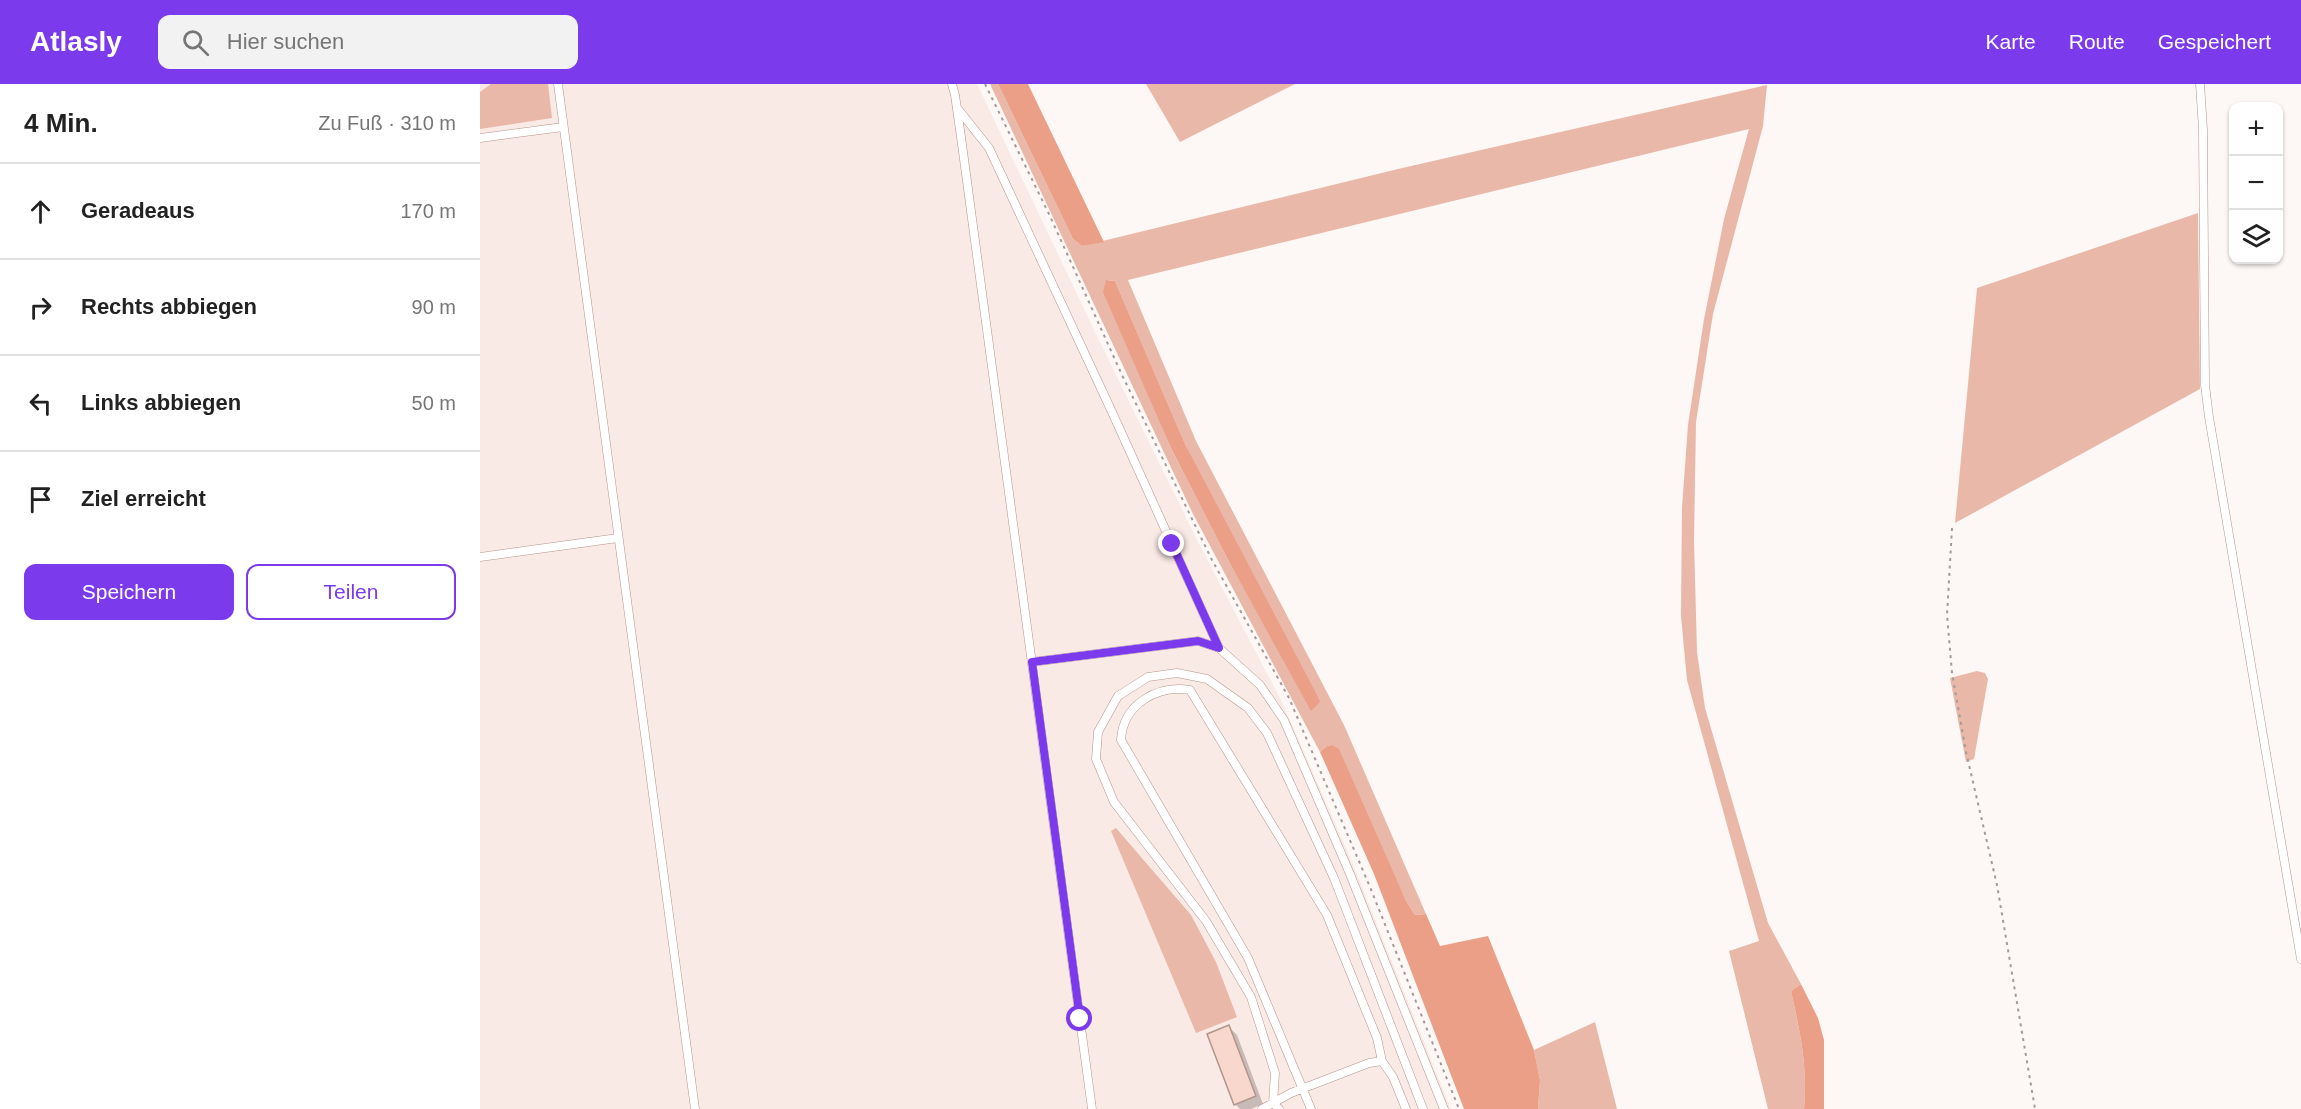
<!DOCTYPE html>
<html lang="de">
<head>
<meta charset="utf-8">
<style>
	:root { --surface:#fff; --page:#f2f2f2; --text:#222; --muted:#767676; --line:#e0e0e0; --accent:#7c3aed }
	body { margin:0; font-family:Helvetica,sans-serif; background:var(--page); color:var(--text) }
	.controls { position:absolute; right:18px; top:18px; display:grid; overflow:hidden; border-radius:12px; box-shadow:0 2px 4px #0004 }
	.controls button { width:54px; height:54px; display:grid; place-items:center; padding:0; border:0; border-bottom:2px solid var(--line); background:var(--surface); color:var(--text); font:30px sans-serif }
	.stop { position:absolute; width:18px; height:18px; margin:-14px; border:4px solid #7c3aed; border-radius:50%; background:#fff }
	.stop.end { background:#7c3aed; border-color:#fff; box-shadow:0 2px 6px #0008 }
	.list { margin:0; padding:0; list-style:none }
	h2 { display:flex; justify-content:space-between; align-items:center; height:78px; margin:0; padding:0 24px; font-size:26px }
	h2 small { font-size:20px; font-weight:400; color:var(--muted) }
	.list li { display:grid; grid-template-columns:39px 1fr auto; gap:18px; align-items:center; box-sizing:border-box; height:96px; padding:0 24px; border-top:2px solid var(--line) }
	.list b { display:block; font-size:22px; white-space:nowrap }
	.list em { font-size:20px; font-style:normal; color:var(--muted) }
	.actions { display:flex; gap:12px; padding:18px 24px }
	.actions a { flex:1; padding:14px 0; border:2px solid var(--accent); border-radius:12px; text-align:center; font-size:21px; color:var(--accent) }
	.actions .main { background:var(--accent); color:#fff }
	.icon { flex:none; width:33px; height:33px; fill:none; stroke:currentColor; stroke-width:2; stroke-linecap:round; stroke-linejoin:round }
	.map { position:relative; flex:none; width:1821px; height:1025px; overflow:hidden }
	header { display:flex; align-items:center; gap:36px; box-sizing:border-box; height:84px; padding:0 30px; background:var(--accent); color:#fff }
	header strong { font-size:28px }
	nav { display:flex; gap:33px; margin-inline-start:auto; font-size:21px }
	.search { width:420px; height:54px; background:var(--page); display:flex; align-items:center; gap:15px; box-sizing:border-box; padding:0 21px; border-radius:12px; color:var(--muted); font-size:22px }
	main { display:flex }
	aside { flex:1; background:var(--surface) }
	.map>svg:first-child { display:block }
	.built { fill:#faeae5 }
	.green { fill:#e9b8a8; fill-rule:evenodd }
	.forest { fill:#eb9f86 }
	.shadow { fill:#0003 }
	.building { fill:#f8d7cd; stroke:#b2958b; stroke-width:1.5 }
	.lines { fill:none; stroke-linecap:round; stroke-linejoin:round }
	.lane-casing { stroke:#b2958c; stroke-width:9 }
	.path { stroke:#a49b98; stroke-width:2; stroke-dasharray:3 4.5; stroke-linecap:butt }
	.lane { stroke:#fff; stroke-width:8 }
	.route { stroke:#7c3aed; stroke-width:8 }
</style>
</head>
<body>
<header>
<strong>Atlasly</strong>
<div class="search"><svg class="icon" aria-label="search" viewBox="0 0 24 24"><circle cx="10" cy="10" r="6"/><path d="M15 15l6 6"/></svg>Hier suchen</div>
<nav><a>Karte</a><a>Route</a><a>Gespeichert</a></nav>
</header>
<main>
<aside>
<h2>4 Min.<small>Zu Fuß · 310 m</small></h2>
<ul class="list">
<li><svg class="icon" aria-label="ahead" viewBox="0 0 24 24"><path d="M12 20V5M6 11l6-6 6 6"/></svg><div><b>Geradeaus</b></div><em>170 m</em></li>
<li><svg class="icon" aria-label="right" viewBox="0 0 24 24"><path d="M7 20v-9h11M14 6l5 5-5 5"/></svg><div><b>Rechts abbiegen</b></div><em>90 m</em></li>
<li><svg class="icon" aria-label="left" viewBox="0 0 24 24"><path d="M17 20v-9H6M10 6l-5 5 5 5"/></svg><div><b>Links abbiegen</b></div><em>50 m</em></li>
<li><svg class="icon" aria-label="arrive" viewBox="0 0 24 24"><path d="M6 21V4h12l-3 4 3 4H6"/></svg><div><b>Ziel erreicht</b></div></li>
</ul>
<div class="actions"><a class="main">Speichern</a><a>Teilen</a></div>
</aside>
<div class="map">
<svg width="1821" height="1025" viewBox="0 0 1821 1025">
	<rect width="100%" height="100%" fill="#fdf7f5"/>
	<path class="built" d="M0 0H497L616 250 718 458 803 620 870 773 971 1025H0Z"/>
	<path class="green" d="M11 0H68L72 34 0 45V8Z
		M510 0H518L593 155 602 162 918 85 1287 1 1283 42 1233 230 1216 338 1214 457 1217 568 1225 624 1288 839 1321 900 1311 907C1320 948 1328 983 1324 1025H1288L1249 867 1279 857 1207 596 1201 532 1202 423 1208 341 1224 235 1244 135 1269 45 648 196 716 357 864 641 946 830 935 831 926 817 852 661 847 662 840 668 713 430ZM626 196 635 197 706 362 832 626 748 476 690 362 639 242Z
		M666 0H815L700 58Z
		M1718 129 1720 305 1475 439 1497 204Z
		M1497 587 1505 589 1508 595 1494 675 1486 678 1470 594Z
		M636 744 711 831 736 878 757 933 716 949 631 747Z
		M1115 938 1137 1025H1058L1060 996 1054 966Z"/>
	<path class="forest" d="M518 0H548L624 158 602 162 593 155Z
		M626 196 635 197 706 362 837 611 840 618 831 627 748 476 690 362 623 208Z
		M852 661 859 665 926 817 935 831 946 830 960 862 1008 852 1054 966 1060 996 1058 1025H984L894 790 840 668 847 662Z
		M1321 900 1338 934 1344 956V1025H1324C1328 983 1320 948 1311 907Z"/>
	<path class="shadow" d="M749 943 757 951 783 1020 771 1025H760L755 1020Z"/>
	<path class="building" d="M749 941 776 1012 754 1021 727 950Z"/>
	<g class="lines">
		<g class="lane-casing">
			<path id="lane" d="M78 0 215 1025
				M472 0 475 11 481 53 612 1025
				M1720 0 1723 45 1725 301 1729 333 1821 875
				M478 25 509 64 632 328 739 564 718 557 552 578
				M0 54 83 43
				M0 473 138 454
				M739 564 780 601 804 636 870 790 964 1025
				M782 1025 811 1009 889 979 902 977
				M799 1025 793 1019 795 989 771 913 726 837 634 718 616 675 618 648 638 612 668 593 697 589 727 595 768 624 787 649 854 794 943 1025
				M831 1025 768 874 641 656C643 620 677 601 710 606L847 831 897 954 902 977 913 993 926 1025"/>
		</g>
		<path class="path" d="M505 0 569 130 642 291 732 476 809 614 890 803 979 1025
			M1472 444 1467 531 1472 589 1486 668 1517 801 1555 1025"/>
		<use href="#lane" class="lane"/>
	</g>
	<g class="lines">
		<path class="route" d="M600 935 552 578 718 557 739 564 692 460"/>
	</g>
</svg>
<div class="controls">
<button>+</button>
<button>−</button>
<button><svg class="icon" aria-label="layers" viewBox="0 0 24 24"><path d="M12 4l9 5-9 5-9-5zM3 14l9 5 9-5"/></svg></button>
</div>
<div class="stop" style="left:600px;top:935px"></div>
<div class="stop end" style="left:692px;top:460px"></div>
</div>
</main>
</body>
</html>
